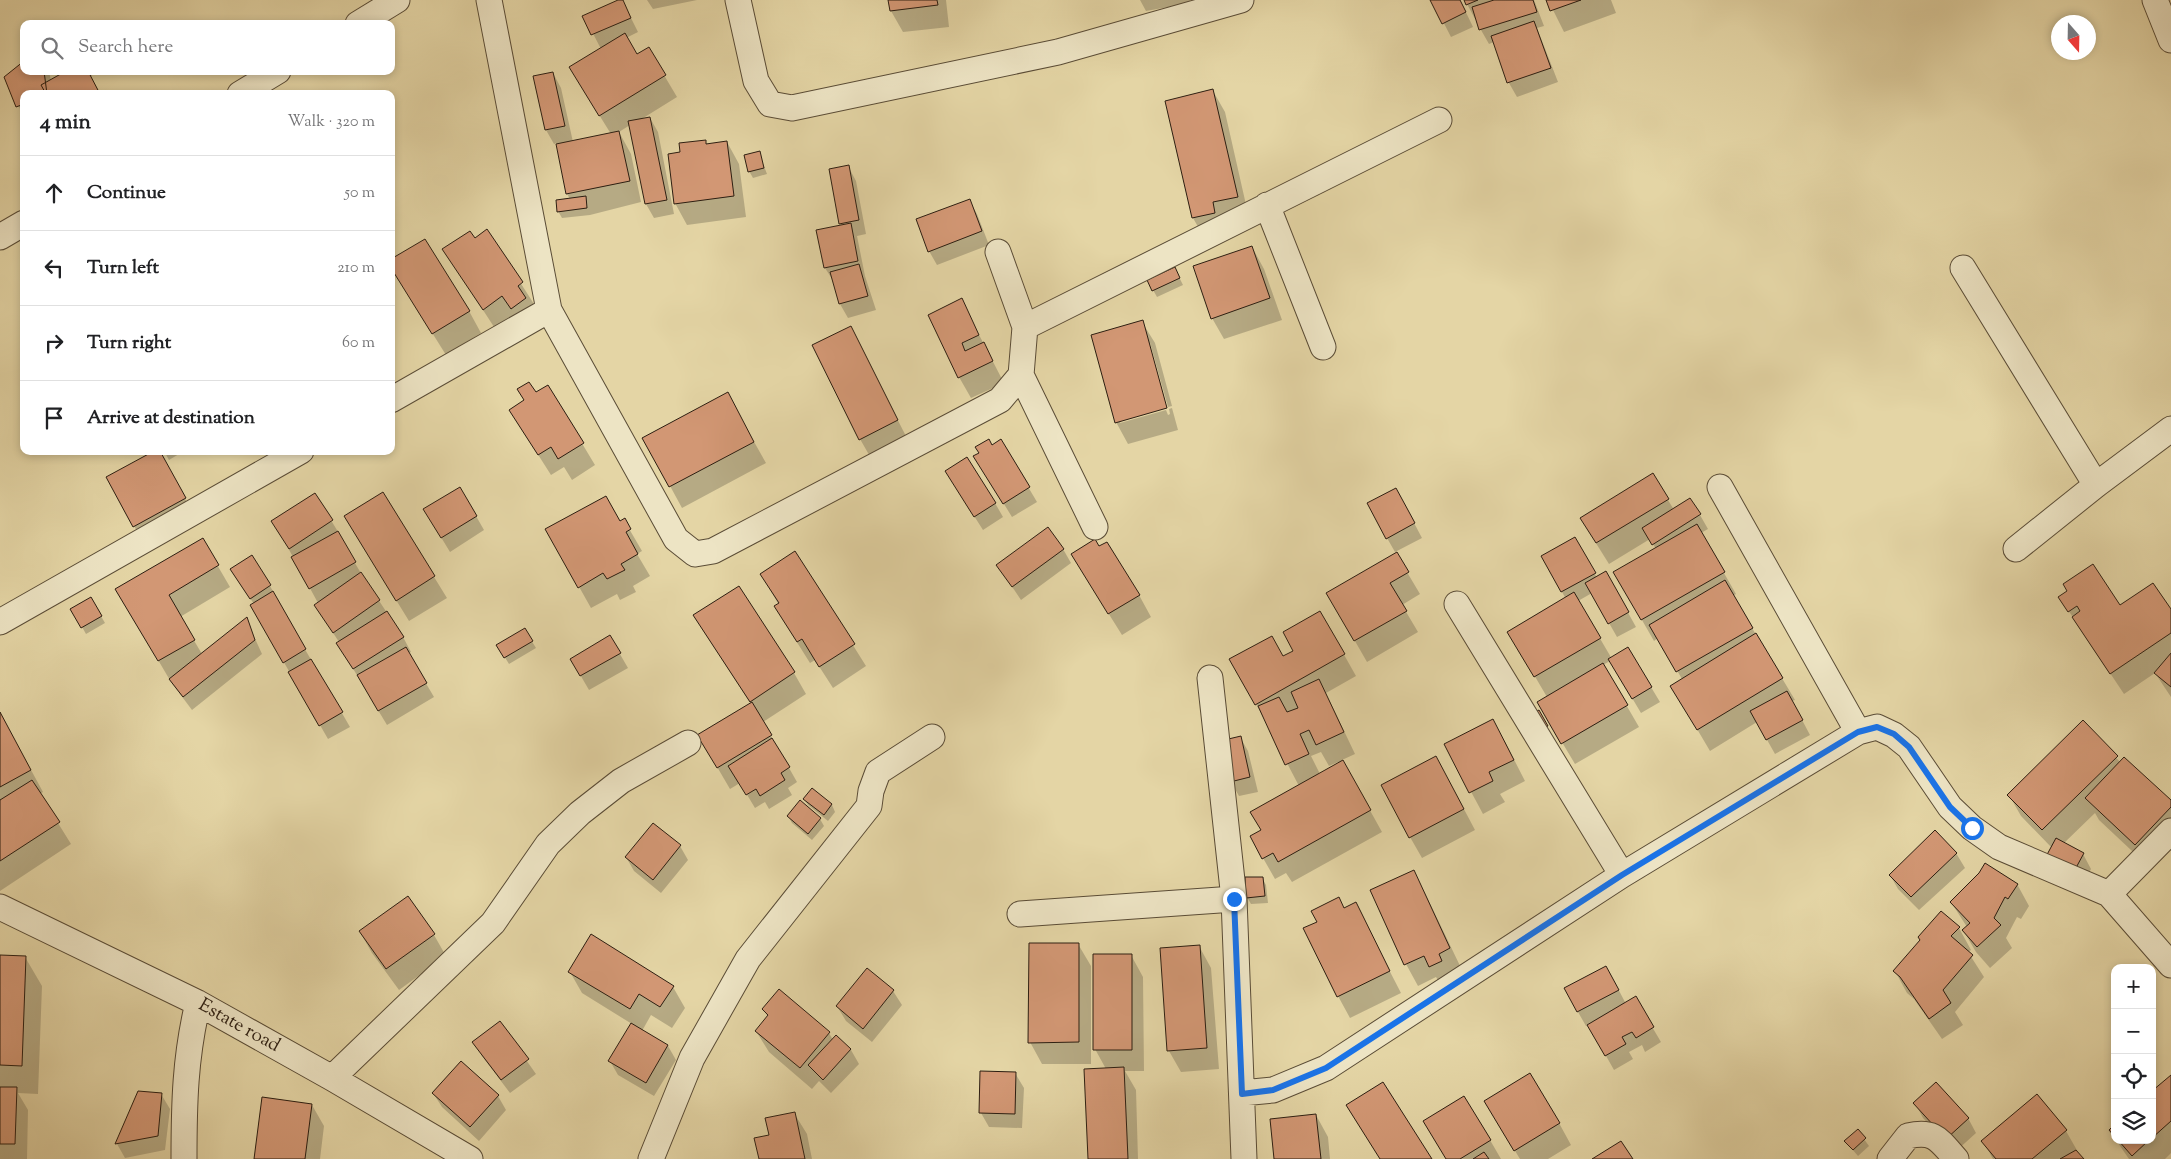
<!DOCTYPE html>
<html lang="en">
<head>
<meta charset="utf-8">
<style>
	:root { --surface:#fff; --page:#f2f2f2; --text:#202124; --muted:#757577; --line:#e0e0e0 }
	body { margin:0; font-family:"Sorts Mill Goudy",serif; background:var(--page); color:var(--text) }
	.controls { position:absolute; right:15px; bottom:15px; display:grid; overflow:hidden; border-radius:10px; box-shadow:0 2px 8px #0003 }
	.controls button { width:45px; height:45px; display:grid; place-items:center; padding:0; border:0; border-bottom:1px solid var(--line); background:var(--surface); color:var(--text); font:25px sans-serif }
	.compass { position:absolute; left:2051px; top:15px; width:45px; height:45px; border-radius:50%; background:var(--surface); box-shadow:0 2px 8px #0003; rotate:160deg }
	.stop { position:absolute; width:15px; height:15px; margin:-11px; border:4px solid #1a73e8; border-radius:50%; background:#fff }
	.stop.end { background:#1a73e8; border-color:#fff; box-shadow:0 1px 5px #0008 }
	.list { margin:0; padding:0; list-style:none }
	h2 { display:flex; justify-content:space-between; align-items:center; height:65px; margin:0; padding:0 20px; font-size:21px }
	h2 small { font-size:16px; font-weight:400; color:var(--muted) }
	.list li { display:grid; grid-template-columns:32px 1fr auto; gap:15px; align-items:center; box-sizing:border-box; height:75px; padding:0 20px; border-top:1px solid var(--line) }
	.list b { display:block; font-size:19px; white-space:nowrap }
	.list em { font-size:16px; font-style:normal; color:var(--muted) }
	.icon { flex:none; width:28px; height:28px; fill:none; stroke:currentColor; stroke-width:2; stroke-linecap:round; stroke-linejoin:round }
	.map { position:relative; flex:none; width:2171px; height:1159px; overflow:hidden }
	.search { position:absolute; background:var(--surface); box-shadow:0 2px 8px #0003; left:20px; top:20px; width:375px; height:55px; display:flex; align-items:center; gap:12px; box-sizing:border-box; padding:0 18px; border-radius:10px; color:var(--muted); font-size:19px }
	.panel { position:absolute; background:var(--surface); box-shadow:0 2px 8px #0003; left:20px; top:90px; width:375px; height:365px; border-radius:10px }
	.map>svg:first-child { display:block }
	.shadow { fill:#0003; fill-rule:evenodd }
	.building { fill:#d29774; stroke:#2c1e11 }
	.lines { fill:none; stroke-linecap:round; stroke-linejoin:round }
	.minor-casing { stroke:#5a4c36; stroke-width:27 }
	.minor { stroke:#ede4c4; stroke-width:25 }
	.route { stroke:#1a73e8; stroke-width:6 }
	.labels { text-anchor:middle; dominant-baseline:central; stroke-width:4; stroke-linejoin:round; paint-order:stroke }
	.street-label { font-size:19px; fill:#2c1e11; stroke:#ede4c4 }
</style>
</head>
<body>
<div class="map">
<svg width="2171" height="1159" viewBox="0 0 2171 1159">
	<rect width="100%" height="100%" fill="#e4d5a5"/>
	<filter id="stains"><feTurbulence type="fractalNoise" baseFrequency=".004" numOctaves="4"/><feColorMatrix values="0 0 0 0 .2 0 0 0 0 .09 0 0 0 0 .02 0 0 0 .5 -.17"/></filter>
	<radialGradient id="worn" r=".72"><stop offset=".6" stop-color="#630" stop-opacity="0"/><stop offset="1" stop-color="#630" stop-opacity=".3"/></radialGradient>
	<path class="shadow" d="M622 0 638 32 626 38 637 55 648 48 677 97 640 120 650 118 658 132 674 214 654 218 646 204 630 125 619 132 631 154 641 202 590 215 562 218 558 211 570 199 567 194 557 143 554 144 546 130 535 77 553 73 561 88 573 142 611 134 583 89 601 49 584 16Z
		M647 0H697L653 9Z
		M889 0H946L949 27 903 32 891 11Z
		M1140 0H1190L1191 3 1146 11Z
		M1432 0H1460L1473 27 1451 37Z
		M1465 0H1534L1544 26 1537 28 1558 82 1517 97 1509 83 1494 42 1489 44 1481 30 1477 18 1475 19Z
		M1548 0H1611L1616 13 1564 32Z
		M24 71H49L51 81 64 74 63 71H97L90 77 24 94V118L6 77Z
		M1213 91 1225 112 1249 218 1205 239 1193 218 1166 102Z
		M705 141 707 145 727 142 739 164 746 217 687 225 675 203 681 153Z
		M759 153 767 174 753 178 749 171Z
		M848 166 856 181 866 234 857 236 865 276 876 310 848 318 840 304 834 282 825 268 842 226 840 224Z
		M969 200 977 214 989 245 937 265 929 251Z
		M487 231 534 304 496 330 444 250 474 239Z
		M1252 247 1264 269 1282 320 1224 339 1212 318Z
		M1178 275 1183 285 1157 297 1148 281Z
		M401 283 469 311 481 333 446 355Z
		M961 300 1004 383 971 398 959 377Z
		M1142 322 1155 343 1172 406 1168 407 1150 343H1148L1120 423 1166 410 1168 415 1170 414 1169 409 1172 408 1178 430 1128 444 1116 422Z
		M850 327 909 442 872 460 860 439Z
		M548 387 595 465 572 480 564 467 551 475 523 431 535 394Z
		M739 415 766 463 682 508 644 438Z
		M1001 441 1037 502 1012 517 983 470 980 453Z
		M164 451H184L169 460Z
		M170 472 197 520 146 547 134 526Z
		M1653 475 1674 510 1700 515 1708 529 1701 533 1736 594 1733 596 1795 700 1792 701 1810 735 1775 754 1757 722 1710 751 1684 707 1682 679 1658 638 1654 641 1615 573 1656 549 1650 539 1609 564 1594 540Z
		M955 486 995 503 1003 517 983 530Z
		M315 494 340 535 339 536 362 575 403 637 411 652 408 653 434 697 387 725 346 657 339 642 315 605 318 603 281 535Z
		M383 494 447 598 409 621 358 538Z
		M1404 504 1422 538 1395 552 1387 538Z
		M476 516 484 530 450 552 433 524Z
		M624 520 642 551 637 554 650 576 633 586 636 592 620 600 617 594 591 608 547 530 620 522Z
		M202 539 230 587 180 617 202 654 246 619 262 654 192 710 171 682 117 590Z
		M1575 539 1597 578 1606 573 1636 627 1617 637 1592 593 1578 601 1612 659 1628 649 1660 702 1641 713 1610 661 1603 665 1639 727 1575 764 1538 702 1547 697 1509 632 1566 599 1542 557Z
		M1063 549 1071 563 1021 600 998 566Z
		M1395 552 1420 594 1402 605 1418 632 1367 662 1328 594 1396 554Z
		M795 553 866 666 833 688 815 660 810 663 788 628 776 607 779 605 761 574Z
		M251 557 270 586 278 600 277 601 350 727 328 739 251 605 254 604 240 583Z
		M1085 576 1139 595 1151 617 1122 635Z
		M2068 592 2119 607 2171 611V697L2155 673 2124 694 2060 598Z
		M91 599 105 623 86 634 72 609Z
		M1320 612 1356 676 1326 693 1355 754 1342 760 1382 832 1292 882 1286 873 1275 879 1263 858 1262 830 1299 786 1256 704 1283 657 1295 651ZM1321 752 1329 766 1338 762 1339 764 1320 774 1311 756Z
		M694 616 794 673 806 694 763 722 797 782 788 788 792 795 769 809 765 802 755 808 740 783 730 789 699 736 751 704Z
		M525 630 536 648 509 664 498 646Z
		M610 637 628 668 589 690 571 659Z
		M0 713 43 792 40 794 71 844 0 891Z
		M2083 722 2121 763 2171 802V841L2148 866 2099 820 2095 813 2063 844 2083 854 2091 869 2079 891 2052 848 2021 816 2009 795Z
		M1240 737 1248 751 1258 792 1239 796 1231 782Z
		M1505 742 1525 781 1500 794 1505 802 1483 814 1446 745Z
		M1448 779 1475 830 1422 858 1410 837Z
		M812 789 832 805 835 812 828 821 808 805 804 799Z
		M788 816 820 819 824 826 812 840 792 823Z
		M680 846 688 860 661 893 634 871 626 857Z
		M1956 853 1965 868 1919 910 1898 889 1890 875Z
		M1413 872 1425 893 1462 970 1442 987 1436 977 1418 986 1406 964Z
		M1262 878 1266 885 1268 903 1251 904 1247 897Z
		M2017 884 2029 906 2021 919 2017 917 2006 938 2012 948 1990 968 1976 952 1963 930 1967 927 1951 902Z
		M407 898 434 935 446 956 399 990 372 953 360 932Z
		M1355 904 1401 993 1350 1018 1338 996 1344 909Z
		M1959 928 1971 950 1968 952 1984 977 1955 1012 1963 1025 1942 1039 1914 999 1907 993 1895 971Z
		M1078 944 1091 966V1064H1042L1030 1042Z
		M1199 946 1211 968 1219 1069 1181 1072 1169 1051Z
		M1131 955 1143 977 1144 1071H1125L1136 1090 1138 1159H1089L1106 1069 1095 1049Z
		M0 957H25L42 986 38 1094 18 1093 28 1110 27 1159H0Z
		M867 970 893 991 902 1005 872 1042 846 1021 837 1006Z
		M570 972 673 987 685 1008 672 1028 651 1015 642 1031 668 1046 676 1060 654 1096 618 1075 610 1061 632 1024 582 993Z
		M1614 981 1626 1004 1635 998 1661 1042 1645 1052 1642 1045 1629 1052 1633 1059 1614 1070 1588 1024 1586 1026 1578 1012Z
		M763 1009 829 1033 833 1040 837 1037 851 1050 859 1064 831 1093 819 1081 812 1089 769 1052 756 1031 768 1017Z
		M500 1023 536 1074 510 1093 482 1056 474 1042Z
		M1015 1073 1024 1088 1022 1128 989 1127 981 1113Z
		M2171 1077V1153L2165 1159H2129L2116 1140H2152V1093Z
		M139 1093 161 1094 170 1109 165 1150 125 1158 117 1144Z
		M433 1093 498 1096 506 1110 479 1141 442 1107Z
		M1915 1103 1968 1118 1976 1133 1955 1152 1923 1118Z
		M312 1105 324 1126 320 1159H255Z
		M794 1113 807 1134 812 1159H760L770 1136Z
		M1316 1115 1328 1137 1330 1159H1276Z
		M1498 1123H1559L1571 1145 1548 1159H1520Z
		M1858 1131 1869 1146 1858 1156 1846 1142Z
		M2066 1131 2078 1152 2077 1153 2082 1159H1993L1983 1141Z
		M1490 1140 1501 1159H1447Z"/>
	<path class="building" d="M618 0H623L631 18 591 35 582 16Z
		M888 0H937L938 5 890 11Z
		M1430 0H1460L1466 12 1442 24Z
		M1464 0H1478L1466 5Z
		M1494 0H1533L1537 12 1479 30 1472 7Z
		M1546 0H1581L1550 11Z
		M1534 21 1551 68 1507 83 1491 36Z
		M625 33 637 54 649 47 666 75 599 116 569 67Z
		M24 61V71H44L47 94H24V104L16 107 4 77Z
		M66 71H88L100 94H46L41 85Z
		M553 72 565 126 545 130 533 76Z
		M1213 89 1238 197 1213 202 1215 213 1192 218 1165 101Z
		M650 117 667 200 645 204 628 121Z
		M619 131 630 181 566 194 556 144Z
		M706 140V144L727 141 734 196 674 204 668 154 680 152 679 143Z
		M760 151 764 168 748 172 744 155Z
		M849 165 859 220 839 224 829 169Z
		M586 196 587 208 557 212 556 200Z
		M970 199 982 231 928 252 916 219Z
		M851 223 858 261 824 268 816 230Z
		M487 229 523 282 518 286 526 298 511 309 502 296 483 310 442 249 470 231 475 238Z
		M425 239 470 311 432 334 391 268V259Z
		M1252 246 1270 298 1211 319 1193 266Z
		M859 264 868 296 839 304 830 272Z
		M1175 267 1180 278 1152 291 1147 280Z
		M962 298 979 335 962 343 965 351 984 342 993 361 958 378 928 315Z
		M1143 320 1167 408 1115 423 1091 335Z
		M851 326 898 420 859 440 812 345Z
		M529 382 536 392 548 385 584 443 558 459 551 447 538 455 509 410 524 400 517 389Z
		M728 392 754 442 669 487 642 438Z
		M989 439 992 445 1001 439 1030 487 1003 504 973 456 979 453 975 447Z
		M154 451H160L186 498 133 527 106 477Z
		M967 457 996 503 974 517 945 471Z
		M1653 473 1669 499 1596 543 1580 518Z
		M460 487 477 516 441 538 423 509Z
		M1396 488 1415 523 1386 539 1367 503Z
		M383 492 435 576 396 601 344 516Z
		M315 493 333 520 289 549 271 521Z
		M606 496 620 521 625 518 631 529 626 532 638 554 621 564 625 570 607 579 603 573 578 588 545 529Z
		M1690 498 1701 514 1652 545 1642 528Z
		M1697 524 1725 572 1641 620 1613 572Z
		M1048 527 1064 549 1012 587 996 565Z
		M338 531 356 562 309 589 291 557Z
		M1575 537 1596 573 1561 592 1541 556Z
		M203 538 219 565 169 595 195 640 158 661 115 589Z
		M1095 539 1099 546 1107 542 1140 595 1108 614 1071 554Z
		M795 551 855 644 819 667 802 639 797 642 774 606 779 603 760 574Z
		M1397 552 1409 572 1390 583 1407 611 1354 641 1326 593Z
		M252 555 271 585 250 599 230 569Z
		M2093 564 2120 605 2153 583 2171 609V633L2110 674 2072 617 2080 611 2077 606 2068 612 2058 597 2067 591 2063 584Z
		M1606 571 1629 612 1608 624 1585 583Z
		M361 572 380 600 333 633 314 605Z
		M1725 580 1753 628 1676 672 1649 625Z
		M739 586 795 672 750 702 693 615Z
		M273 591 306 649 283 663 250 605Z
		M1574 592 1601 638 1534 677 1507 632Z
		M91 597 102 616 81 628 70 609Z
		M387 611 404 637 353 669 336 643Z
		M1320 611 1345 654 1255 705 1229 659 1272 636 1283 656 1293 651 1283 632Z
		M247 617 255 640 183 697 169 679Z
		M525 628 533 641 504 658 496 645Z
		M1756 633 1783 678 1697 730 1670 686Z
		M610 635 621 653 580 676 570 659Z
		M406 647 427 683 378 711 357 675Z
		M1628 647 1652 687 1632 699 1608 659Z
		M2171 653V687L2154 673Z
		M311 659 343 712 319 726 288 672Z
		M1603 663 1628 705 1561 744 1537 702Z
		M1319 679 1344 732 1316 745 1309 730 1300 734 1309 754 1285 765 1258 706 1279 697 1287 712 1298 708 1291 692Z
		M1787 691 1803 720 1766 740 1750 711Z
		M752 702 772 735 717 768 697 735Z
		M1539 710 1548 726 1537 732 1528 716Z
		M0 712 31 770 0 787Z
		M1493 719 1514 760 1489 772 1493 781 1469 793 1444 744Z
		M2083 720 2118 756 2042 830 2007 795Z
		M1241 736 1250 777 1230 782 1220 741Z
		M772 738 790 767 781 773 785 780 760 796 756 789 746 795 728 766Z
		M1436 756 1464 809 1409 838 1381 785Z
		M2124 757 2171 800V807L2135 845 2085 798Z
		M1343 760 1371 810 1278 862 1273 853 1262 859 1250 836 1261 830 1250 812Z
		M32 780 60 822 0 861V800Z
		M812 788 832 804 824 815 803 799Z
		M800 800 821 818 808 834 787 816Z
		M653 823 681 845 653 880 625 857Z
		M1935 830 1957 853 1911 897 1889 875Z
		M2056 838 2084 853 2071 877 2043 862Z
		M1985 863 2018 884 2008 899 2005 897 1994 918 2001 925 1977 947 1962 930 1970 923 1950 902 1979 873Z
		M1414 870 1450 948 1439 954 1442 961 1429 967 1424 956 1404 965 1370 890Z
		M1245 877H1263L1265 896 1246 898Z
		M408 896 435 934 386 969 359 931Z
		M1339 897 1344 908 1356 902 1390 971 1337 997 1303 928 1317 922 1311 911Z
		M1941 911 1960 927 1951 936 1973 955 1943 990 1951 1003 1929 1019 1900 977 1893 971 1920 940 1918 937Z
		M591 934 674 986 660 1007 639 994 630 1009 568 972Z
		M1029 943H1079V1042L1028 1043Z
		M1200 945 1207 1048 1167 1051 1160 948Z
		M1093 954H1132V1050H1093Z
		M0 955 26 956 22 1066 0 1065Z
		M1606 966 1619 990 1577 1012 1564 988Z
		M867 968 894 990 863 1029 836 1006Z
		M779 989 830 1032 800 1068 755 1031 768 1015 762 1009Z
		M1636 996 1654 1027 1636 1038 1632 1032 1622 1037 1626 1044 1605 1056 1587 1025Z
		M500 1021 529 1059 501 1080 472 1042Z
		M631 1023 668 1045 646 1083 608 1061Z
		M836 1035 851 1049 823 1080 808 1065Z
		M461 1061 499 1095 470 1127 432 1093Z
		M1124 1067 1128 1159H1088L1084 1069Z
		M980 1071 1016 1072 1015 1114 979 1113Z
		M1530 1073 1560 1123 1514 1151 1484 1101Z
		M2171 1075V1121L2152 1138V1091Z
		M1383 1082 1432 1159H1380L1346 1105Z
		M1936 1082 1969 1118 1946 1139 1913 1103Z
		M0 1087H17L15 1144H0Z
		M138 1091 162 1093 158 1136 115 1144Z
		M2037 1094 2067 1130 2032 1159H1996L1981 1141Z
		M1464 1096 1491 1140 1460 1159H1446L1423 1121Z
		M262 1097 312 1104 305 1159H254Z
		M795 1112 805 1159H759L754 1138 769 1135 765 1118Z
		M1316 1114 1321 1159H1274L1270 1119Z
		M2115 1124V1137L2109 1130Z
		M1858 1129 1866 1138 1853 1150 1844 1141Z
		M2118 1140H2149L2132 1156Z
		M1621 1141 1633 1159H1592Z
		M2076 1150 2084 1159H2060Z
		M1484 1152 1489 1159H1473Z"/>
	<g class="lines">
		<g class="minor-casing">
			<path id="minor" d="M489 0 549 310 676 539 695 554 713 551 1000 400 1021 375 1025 327 998 252
				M738 0 756 81 770 104 792 108 1058 52 1241 0
				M2155 0 2171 40
				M358 24 397 0
				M240 94 278 71
				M1267 205 1323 347
				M0 237 24 223
				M1963 268 2096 485
				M1025 327 1439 120
				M1021 375 1095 527
				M391 400 549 310
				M1720 487 1858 732
				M2016 549 2096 485 2171 429
				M1457 604 1622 875
				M0 622 301 451
				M1210 678 1234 899 1244 1159
				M2109 894 2171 831
				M0 907 198 1003 332 1078 470 1159
				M1020 914 1234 899
				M332 1078 493 923 548 844 580 813 621 781 688 743
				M1242 1093 1273 1090 1326 1068 1622 875 1858 732 1877 727 1894 735 1909 747 1950 807 1972 828 1999 847 2109 894 2171 965
				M184 1159C184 1104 185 1057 198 1003
				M651 1159 692 1058 748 959 869 806 871 791 878 772 932 737
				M1890 1159 1908 1136C1935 1130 1939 1140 1956 1159"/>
		</g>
		<use href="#minor" class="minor"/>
	</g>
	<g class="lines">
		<path class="route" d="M1234 899 1242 1094 1273 1090 1326 1068 1622 875 1858 732 1877 727 1894 734 1909 747 1950 807 1972 828"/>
	</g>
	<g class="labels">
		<g class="street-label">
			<text transform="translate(239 1026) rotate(29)">Estate road</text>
		</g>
	</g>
	<rect width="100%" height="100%" filter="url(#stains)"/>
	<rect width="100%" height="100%" fill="url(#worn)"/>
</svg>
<div class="controls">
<button>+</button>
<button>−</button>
<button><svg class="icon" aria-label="locate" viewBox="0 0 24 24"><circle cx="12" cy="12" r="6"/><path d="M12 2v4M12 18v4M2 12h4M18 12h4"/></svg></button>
<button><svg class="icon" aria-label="layers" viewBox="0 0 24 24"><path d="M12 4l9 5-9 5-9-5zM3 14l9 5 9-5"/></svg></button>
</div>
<svg class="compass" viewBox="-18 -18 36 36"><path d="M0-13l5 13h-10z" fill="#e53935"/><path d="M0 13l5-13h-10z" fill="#757577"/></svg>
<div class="stop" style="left:1972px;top:828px"></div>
<div class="stop end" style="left:1234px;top:899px"></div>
<div class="search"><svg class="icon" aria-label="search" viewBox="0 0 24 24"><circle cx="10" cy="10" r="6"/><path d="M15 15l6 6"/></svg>Search here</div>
<section class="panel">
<h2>4 min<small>Walk · 320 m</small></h2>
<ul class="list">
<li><svg class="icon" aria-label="ahead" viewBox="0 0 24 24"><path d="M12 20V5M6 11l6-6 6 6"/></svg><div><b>Continue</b></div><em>50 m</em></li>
<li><svg class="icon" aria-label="left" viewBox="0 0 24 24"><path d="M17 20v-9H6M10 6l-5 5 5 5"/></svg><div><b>Turn left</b></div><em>210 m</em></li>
<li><svg class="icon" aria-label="right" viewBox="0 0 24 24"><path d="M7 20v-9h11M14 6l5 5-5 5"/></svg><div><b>Turn right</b></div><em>60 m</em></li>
<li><svg class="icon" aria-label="arrive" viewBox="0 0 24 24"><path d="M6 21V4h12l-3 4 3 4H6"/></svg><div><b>Arrive at destination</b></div></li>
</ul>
</section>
</div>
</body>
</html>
